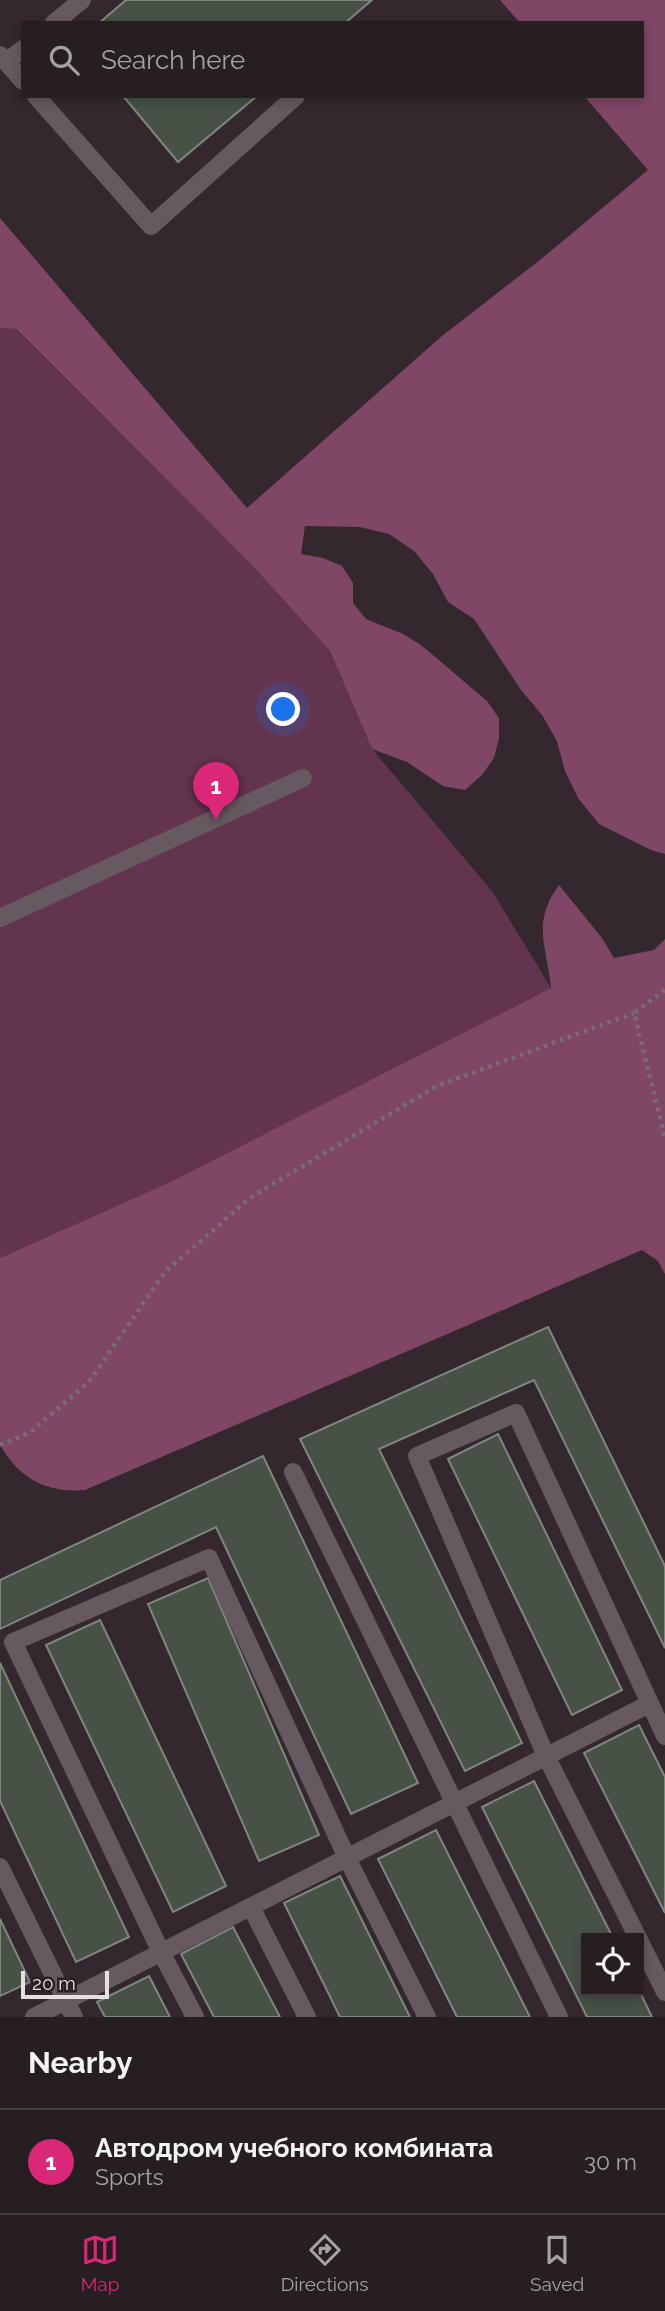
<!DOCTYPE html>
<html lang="en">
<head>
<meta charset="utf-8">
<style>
	:root { --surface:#271e22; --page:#2f272a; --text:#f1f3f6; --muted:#a4a2a5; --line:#433c40; --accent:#db2777 }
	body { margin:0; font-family:Raleway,sans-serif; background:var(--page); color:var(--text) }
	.controls { position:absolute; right:21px; bottom:21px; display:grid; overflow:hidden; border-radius:0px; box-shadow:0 4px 10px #0003 }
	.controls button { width:63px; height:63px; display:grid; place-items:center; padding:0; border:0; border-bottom:2px solid var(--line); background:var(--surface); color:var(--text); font:35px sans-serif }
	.scale { position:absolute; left:21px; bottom:18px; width:88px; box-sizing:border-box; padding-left:7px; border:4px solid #e8dfe3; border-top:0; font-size:19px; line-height:24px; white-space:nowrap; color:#e8dfe3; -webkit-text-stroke:5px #2a1e24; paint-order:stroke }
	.you { position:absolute; left:284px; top:710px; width:24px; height:24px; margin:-18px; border:5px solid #fff; border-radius:50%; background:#1a73e8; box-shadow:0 0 0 10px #1a73e833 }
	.badge { display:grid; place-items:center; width:46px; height:46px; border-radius:50%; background:var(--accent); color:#fff; font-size:23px; font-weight:700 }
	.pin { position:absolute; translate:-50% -58px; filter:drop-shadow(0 2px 4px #0008) }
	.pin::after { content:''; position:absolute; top:37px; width:24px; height:21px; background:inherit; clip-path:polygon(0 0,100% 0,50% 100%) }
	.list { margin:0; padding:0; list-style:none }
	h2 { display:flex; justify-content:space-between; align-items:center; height:91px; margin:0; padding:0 28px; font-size:30px }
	h2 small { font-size:23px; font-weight:400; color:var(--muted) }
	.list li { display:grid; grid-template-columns:46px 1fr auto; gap:21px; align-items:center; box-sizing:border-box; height:105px; padding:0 28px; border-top:2px solid var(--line) }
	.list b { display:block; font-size:26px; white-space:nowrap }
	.list p { margin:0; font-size:23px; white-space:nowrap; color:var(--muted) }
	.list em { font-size:23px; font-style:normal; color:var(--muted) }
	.icon { flex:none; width:38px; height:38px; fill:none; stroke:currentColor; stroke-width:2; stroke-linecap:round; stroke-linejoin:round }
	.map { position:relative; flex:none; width:665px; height:2017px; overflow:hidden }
	.search { position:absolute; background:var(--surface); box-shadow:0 4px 10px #0003; left:21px; right:21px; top:21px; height:77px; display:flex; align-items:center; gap:18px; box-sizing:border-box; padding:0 24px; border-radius:0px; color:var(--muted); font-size:26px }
	.sheet { height:196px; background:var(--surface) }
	nav { display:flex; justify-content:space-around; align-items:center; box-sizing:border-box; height:98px; border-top:2px solid var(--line); background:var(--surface); font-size:19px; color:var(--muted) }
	nav a { display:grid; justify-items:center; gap:4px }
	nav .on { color:var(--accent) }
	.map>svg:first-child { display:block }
	.green { fill:#63344e }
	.forest { fill:#7f4665 }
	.building { fill:#475146; stroke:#7d877c; stroke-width:2 }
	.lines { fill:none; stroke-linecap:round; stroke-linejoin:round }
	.path { stroke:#776d72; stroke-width:4.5; stroke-dasharray:3.5 5; stroke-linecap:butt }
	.service { stroke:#675960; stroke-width:18 }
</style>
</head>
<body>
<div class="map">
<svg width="665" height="2017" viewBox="0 0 665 2017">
	<rect width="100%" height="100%" fill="#34282e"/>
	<path class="green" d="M0 328 15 329 250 563 330 651 372 749 492 891 551 988 170 1182 0 1258Z"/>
	<path class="forest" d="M500 0H665V854L651 850 599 824 578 798 565 771 557 741 542 715 521 690 474 619 448 602 433 574 414 551 389 534 360 527 305 526 301 554 323 558 342 566 353 583V603L366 619 403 634 421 645 487 701 499 718V738L494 758 482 775 465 790 443 786 407 762 372 749 330 651 250 563 16 329 0 328V218L247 508 442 336 540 260 648 170 584 96H642V23H520Z
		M559 885 602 938 614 958 654 950 665 939V1274L658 1261 642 1250 85 1490C46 1493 20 1479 0 1445V1258L170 1182 551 988C547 946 531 923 559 885Z"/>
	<path class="building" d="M126 0H372L345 23H99Z
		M123 96H257L178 162Z
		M548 1327 665 1566V1648L534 1380 379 1449 522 1743 465 1771 300 1439Z
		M498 1434 622 1690 572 1715 448 1459Z
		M263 1456 418 1783 351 1814 216 1527 0 1629V1580Z
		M208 1578 319 1835 259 1861 148 1604Z
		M100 1620 226 1886 173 1912 46 1645Z
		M0 1663 129 1937 76 1962 0 1801Z
		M639 1725 665 1777V1913L584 1753Z
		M534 1781 613 1938H586V1991L639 1990 652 2017H587L482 1807Z
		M436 1830 530 2017H457L378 1859Z
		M340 1876 410 2017H340L284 1903Z
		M0 1919 30 1982 0 1996Z
		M233 1927 280 2017H214L181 1954Z
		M149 1976 170 2017H105L97 2002Z"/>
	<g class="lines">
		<path class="path" d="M665 990 634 1013 665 1138
			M0 1445 29 1433 89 1382 165 1272 251 1197 437 1086 634 1013"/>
		<path class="service" d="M54 23 82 0
			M0 55 23 81
			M6 62 23 49
			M36 96 151 226 296 96
			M0 918 303 778
			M293 1472 559 2017
			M0 1867 74 2017
			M251 1907 307 2017
			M638 1938 546 1756 417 1456 516 1413 665 1736
			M639 1940 665 1992
			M34 2017 649 1704
			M195 2017 161 1952 13 1642 209 1558 347 1858 427 2017"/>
	</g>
</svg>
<div class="controls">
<button><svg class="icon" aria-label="locate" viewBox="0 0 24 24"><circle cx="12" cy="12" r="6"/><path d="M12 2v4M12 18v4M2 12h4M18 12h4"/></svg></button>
</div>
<div class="scale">20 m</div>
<div class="you"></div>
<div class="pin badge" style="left:216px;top:820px">1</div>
<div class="search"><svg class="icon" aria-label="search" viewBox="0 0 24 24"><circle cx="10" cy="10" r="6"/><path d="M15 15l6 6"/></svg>Search here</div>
</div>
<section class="sheet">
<h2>Nearby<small></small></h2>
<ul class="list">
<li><span class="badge">1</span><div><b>Автодром учебного комбината</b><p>Sports</p></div><em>30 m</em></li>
</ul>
</section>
<nav>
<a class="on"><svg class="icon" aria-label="map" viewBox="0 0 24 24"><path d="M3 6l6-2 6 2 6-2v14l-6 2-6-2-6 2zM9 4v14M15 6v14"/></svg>Map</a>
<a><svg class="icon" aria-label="directions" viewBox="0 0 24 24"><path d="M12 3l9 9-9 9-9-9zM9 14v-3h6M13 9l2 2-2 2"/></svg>Directions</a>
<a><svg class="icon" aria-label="saved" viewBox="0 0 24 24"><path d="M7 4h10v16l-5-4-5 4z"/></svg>Saved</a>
</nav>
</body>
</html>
